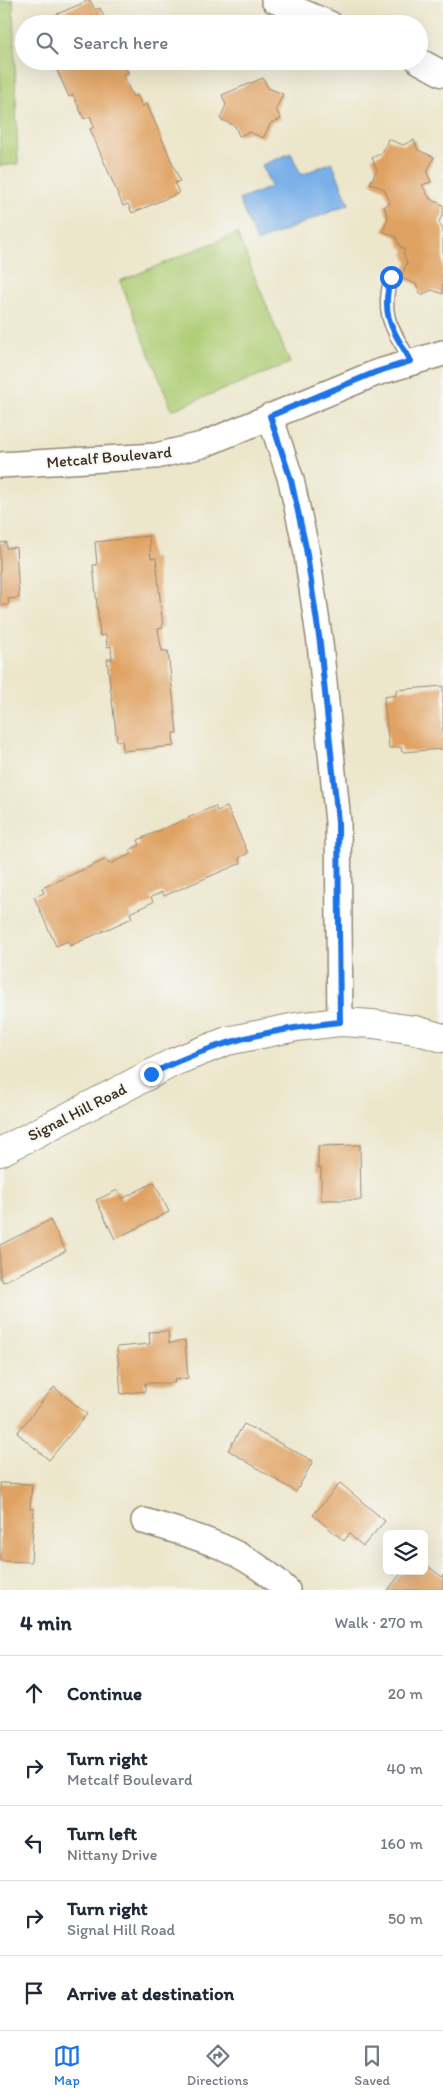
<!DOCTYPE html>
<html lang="en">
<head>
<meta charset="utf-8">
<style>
	:root { --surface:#fff; --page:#f2f2f3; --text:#1f2937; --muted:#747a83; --line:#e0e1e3; --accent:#1a73e8 }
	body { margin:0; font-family:Itim,sans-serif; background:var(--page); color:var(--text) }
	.controls { position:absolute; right:15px; bottom:15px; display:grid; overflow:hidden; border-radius:8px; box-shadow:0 5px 20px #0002 }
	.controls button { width:45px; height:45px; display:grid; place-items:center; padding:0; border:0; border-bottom:1px solid var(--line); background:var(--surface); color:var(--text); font:25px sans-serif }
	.stop { position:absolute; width:15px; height:15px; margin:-11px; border:4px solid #1a73e8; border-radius:50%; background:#fff }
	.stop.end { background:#1a73e8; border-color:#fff; box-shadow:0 1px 5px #0008 }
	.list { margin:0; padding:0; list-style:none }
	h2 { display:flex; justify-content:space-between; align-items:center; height:65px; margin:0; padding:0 20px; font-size:21px }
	h2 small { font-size:16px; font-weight:400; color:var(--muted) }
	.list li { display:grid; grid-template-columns:32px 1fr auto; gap:15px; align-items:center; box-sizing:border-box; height:75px; padding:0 20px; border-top:1px solid var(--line) }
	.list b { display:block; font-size:19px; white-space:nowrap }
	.list p { margin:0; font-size:16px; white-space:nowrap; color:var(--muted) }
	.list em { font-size:16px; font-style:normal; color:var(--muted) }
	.icon { flex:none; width:28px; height:28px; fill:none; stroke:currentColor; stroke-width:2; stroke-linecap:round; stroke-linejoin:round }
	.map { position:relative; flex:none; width:443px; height:1590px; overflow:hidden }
	.search { position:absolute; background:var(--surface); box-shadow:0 5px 20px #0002; left:15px; right:15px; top:15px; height:55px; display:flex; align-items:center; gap:12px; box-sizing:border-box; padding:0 18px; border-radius:28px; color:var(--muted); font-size:19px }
	.sheet { height:440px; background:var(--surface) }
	nav { display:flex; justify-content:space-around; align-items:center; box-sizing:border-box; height:70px; border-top:1px solid var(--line); background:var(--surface); font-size:14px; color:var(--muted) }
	nav a { display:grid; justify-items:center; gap:2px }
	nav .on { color:var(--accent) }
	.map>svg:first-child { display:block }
	.green { fill:#aecd74; stroke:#747c49 }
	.water { fill:#79b0e8; stroke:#5a6d83 }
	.building { fill:#e0a262 }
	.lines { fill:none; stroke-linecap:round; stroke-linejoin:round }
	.lane-casing { stroke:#948874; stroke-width:15 }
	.street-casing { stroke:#948874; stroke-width:28 }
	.secondary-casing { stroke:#948874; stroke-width:30 }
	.lane { stroke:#fff; stroke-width:12 }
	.street { stroke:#fff; stroke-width:25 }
	.secondary { stroke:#fff; stroke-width:28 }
	.route { stroke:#1a73e8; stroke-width:6 }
	.labels { text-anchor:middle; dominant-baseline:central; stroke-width:4; stroke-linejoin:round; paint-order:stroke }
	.street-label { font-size:16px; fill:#3b2a1e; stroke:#f6f6f2 }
</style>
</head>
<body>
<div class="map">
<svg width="443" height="1590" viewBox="0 0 443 1590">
	<rect width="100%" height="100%" fill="#f6f6f2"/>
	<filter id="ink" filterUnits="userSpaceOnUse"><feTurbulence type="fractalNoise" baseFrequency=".02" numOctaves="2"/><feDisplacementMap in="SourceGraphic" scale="10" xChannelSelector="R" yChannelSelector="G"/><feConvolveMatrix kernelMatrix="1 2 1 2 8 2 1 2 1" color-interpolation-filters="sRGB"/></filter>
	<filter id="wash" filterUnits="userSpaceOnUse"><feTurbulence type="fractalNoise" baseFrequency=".0096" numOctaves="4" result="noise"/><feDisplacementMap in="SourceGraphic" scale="20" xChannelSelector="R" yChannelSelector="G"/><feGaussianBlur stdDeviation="1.12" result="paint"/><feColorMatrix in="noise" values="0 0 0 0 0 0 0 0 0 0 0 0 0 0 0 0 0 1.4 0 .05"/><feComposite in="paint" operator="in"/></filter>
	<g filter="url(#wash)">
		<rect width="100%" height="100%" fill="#ece6cb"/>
		<path class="green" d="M0 0H13L18 164 0 166Z
			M237 233 290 363 172 410 120 281Z"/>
		<path class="water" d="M291 153 301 175 332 162 349 204 257 242 239 200 271 187 262 165Z"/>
		<g id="blocks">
			<path class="building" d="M90 0 95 10 100 8 107 24H43L41 21Z
				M53 61H123L128 73 123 75 133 97 137 95 142 106 147 104 180 181 175 183 179 193 132 213 128 204 123 206 90 129 94 127 90 116 84 119 73 95 69 97Z
				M263 78 268 88 283 94 276 109 281 119 271 123 263 138 249 132 239 136 235 126 220 119 226 105 222 95Z
				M388 139 403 145 414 140 418 150 434 157 427 172 431 182 422 185 430 199 443 205V214L439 222 443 230V294L432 290 421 295 416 284 401 278 407 262 403 253 405 252 403 247 401 248 396 237 383 231 388 218 384 206 389 204V199L384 189 370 183 377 170 372 158 382 153Z
				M149 536 151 558H156L163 628 158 629 160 641 162 651H168L177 733H173L174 746 123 751 122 740 117 741 107 659H112L111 646 107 647 106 635 100 636 93 565H97L95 542Z
				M6 542V548L16 547 19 598 8 599 9 605H0V543Z
				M443 686V749L402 752 401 747 389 748 384 697 396 695V690Z
				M215 806 217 811 227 807 248 853 239 858 241 863 164 896 162 892 151 897 153 902 130 913 132 918 70 946 68 941 56 946 34 897 44 893 42 888 107 859 109 864 132 854 130 850 140 845 138 840Z
				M360 1145 361 1200H321V1168H318V1146Z
				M154 1182 169 1212 115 1239 96 1200 118 1190 122 1199Z
				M50 1220 66 1251 3 1282 0 1277V1245Z
				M168 1331 169 1343 185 1341 188 1378 174 1380 175 1383H145V1391L121 1394 117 1347 150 1344 149 1332Z
				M54 1387 87 1414 49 1460 17 1433Z
				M244 1424 313 1461 296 1492 228 1450Z
				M0 1483 32 1484 30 1509H34L31 1562 0 1561Z
				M340 1483 385 1521 363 1546 349 1534 344 1541 313 1515Z
				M424 1563 442 1577 443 1575V1590H388L403 1571H424Z"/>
		</g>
	</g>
	<g filter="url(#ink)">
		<use href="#blocks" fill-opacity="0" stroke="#948874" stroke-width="1"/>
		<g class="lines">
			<g class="lane-casing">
				<path id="lane" d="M391 277C380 315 392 329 411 361"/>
			</g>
			<g class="street-casing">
				<path id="street" d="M274 0 330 24
					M419 61 443 74
					M270 416 291 480 306 548 320 643 338 822 340 1022
					M0 465 156 456 202 445 376 373 443 353
					M144 1521C199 1537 244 1549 287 1590"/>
			</g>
			<g class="secondary-casing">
				<path id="secondary" d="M0 1152 174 1062 227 1041 296 1027 340 1022 373 1024 415 1030 443 1038"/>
			</g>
			<use href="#lane" class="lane"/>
			<use href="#street" class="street"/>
			<use href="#secondary" class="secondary"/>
		</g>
	</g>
	<g class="lines" filter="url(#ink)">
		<path class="route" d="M151 1074C215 1041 269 1030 340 1022L338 822 320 643 306 548 291 480 270 416 376 372 411 361C392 329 380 315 391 277"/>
	</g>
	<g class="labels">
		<g class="street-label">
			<text transform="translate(109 457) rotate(-5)">Metcalf Boulevard</text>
			<text transform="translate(77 1112) rotate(-27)">Signal Hill Road</text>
		</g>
	</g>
</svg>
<div class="controls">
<button><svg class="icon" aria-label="layers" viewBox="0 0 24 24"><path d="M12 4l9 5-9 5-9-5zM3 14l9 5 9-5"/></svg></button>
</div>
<div class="stop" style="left:391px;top:277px"></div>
<div class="stop end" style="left:151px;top:1074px"></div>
<div class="search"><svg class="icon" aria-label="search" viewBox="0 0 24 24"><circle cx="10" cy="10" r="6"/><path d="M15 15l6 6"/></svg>Search here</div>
</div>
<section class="sheet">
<h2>4 min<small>Walk · 270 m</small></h2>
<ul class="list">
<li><svg class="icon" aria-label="ahead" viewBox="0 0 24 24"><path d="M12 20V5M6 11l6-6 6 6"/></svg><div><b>Continue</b></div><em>20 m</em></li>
<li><svg class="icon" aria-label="right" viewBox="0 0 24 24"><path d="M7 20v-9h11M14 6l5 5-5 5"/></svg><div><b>Turn right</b><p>Metcalf Boulevard</p></div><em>40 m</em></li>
<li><svg class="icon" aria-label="left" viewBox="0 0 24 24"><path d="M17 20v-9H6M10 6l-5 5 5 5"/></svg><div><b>Turn left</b><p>Nittany Drive</p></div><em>160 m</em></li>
<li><svg class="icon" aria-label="right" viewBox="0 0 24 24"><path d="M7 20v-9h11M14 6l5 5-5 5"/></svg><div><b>Turn right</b><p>Signal Hill Road</p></div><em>50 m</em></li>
<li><svg class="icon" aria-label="arrive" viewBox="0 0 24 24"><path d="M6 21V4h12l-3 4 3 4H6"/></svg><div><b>Arrive at destination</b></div></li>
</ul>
</section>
<nav>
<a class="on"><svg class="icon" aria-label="map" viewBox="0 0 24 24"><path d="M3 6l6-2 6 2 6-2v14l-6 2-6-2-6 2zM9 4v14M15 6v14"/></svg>Map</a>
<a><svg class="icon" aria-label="directions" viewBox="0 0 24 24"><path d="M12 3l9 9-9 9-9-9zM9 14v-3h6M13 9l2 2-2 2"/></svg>Directions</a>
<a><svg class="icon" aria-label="saved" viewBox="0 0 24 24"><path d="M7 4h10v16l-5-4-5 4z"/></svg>Saved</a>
</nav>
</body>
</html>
